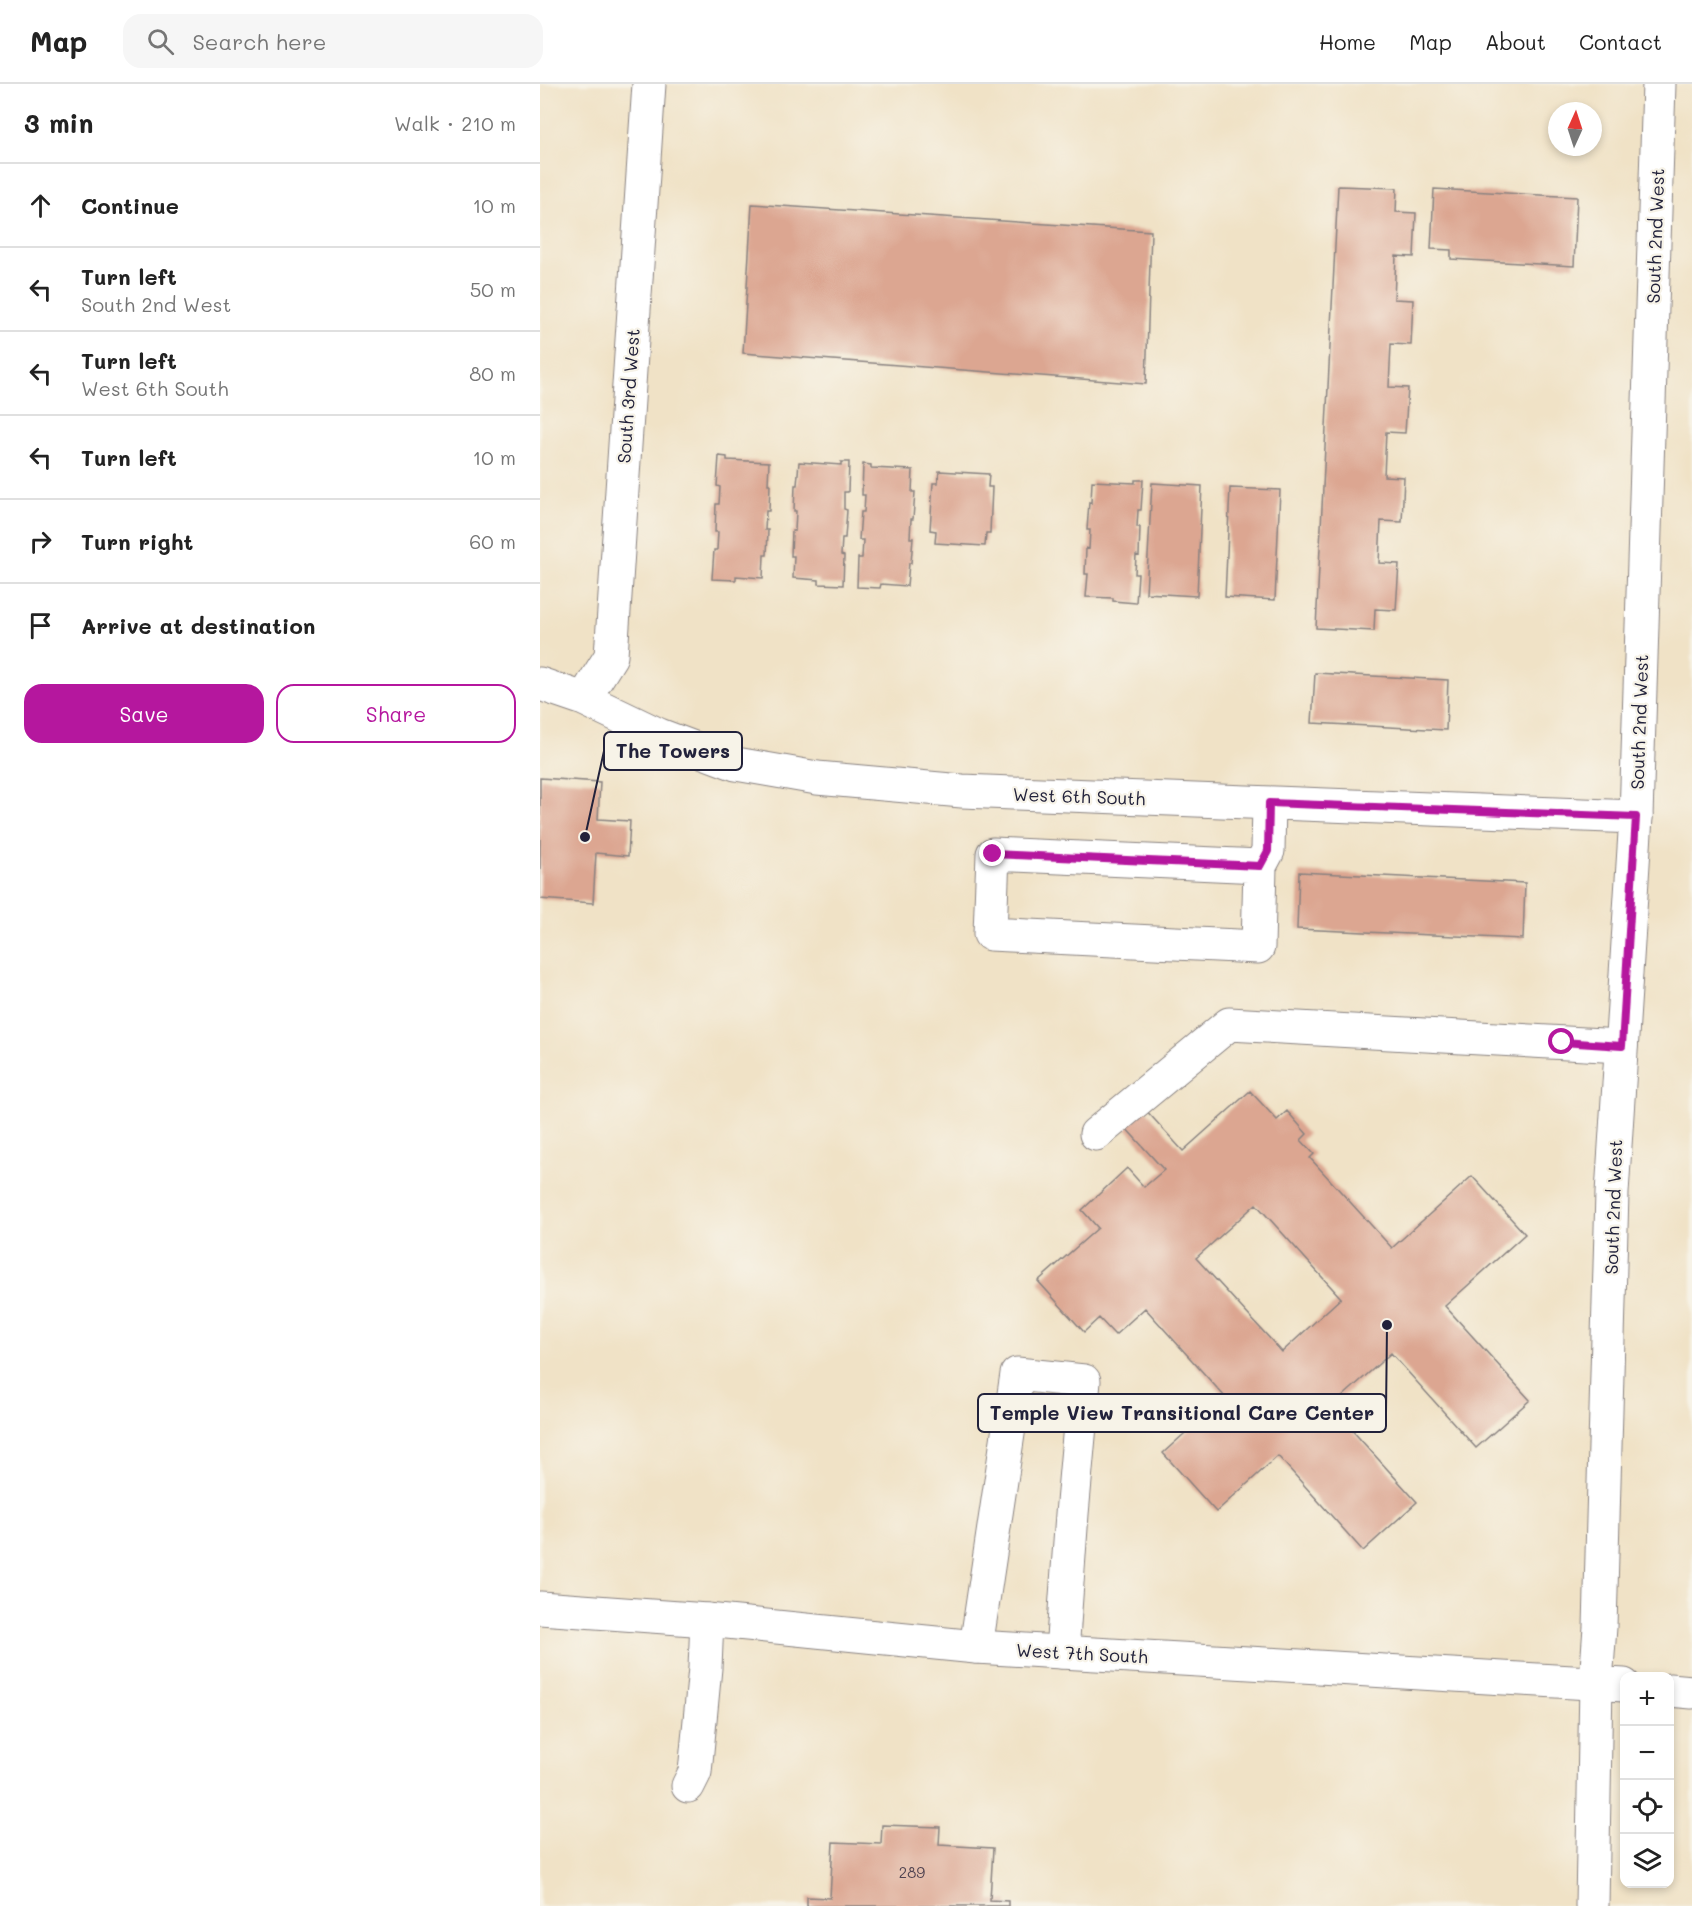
<!DOCTYPE html>
<html lang="en">
<head>
<meta charset="utf-8">
<style>
	:root { --surface:#fff; --page:#f6f6f6; --text:#222; --muted:#767676; --line:#e0e0e0; --accent:#b5179e }
	body { margin:0; font-family:Mali,sans-serif; background:var(--page); color:var(--text) }
	.controls { position:absolute; right:18px; bottom:18px; display:grid; overflow:hidden; border-radius:12px; box-shadow:0 3px 9px #0003 }
	.controls button { width:54px; height:54px; display:grid; place-items:center; padding:0; border:0; border-bottom:2px solid var(--line); background:var(--surface); color:var(--text); font:30px sans-serif }
	.compass { position:absolute; left:1008px; top:18px; width:54px; height:54px; border-radius:50%; background:var(--surface); box-shadow:0 3px 9px #0003; rotate:3deg }
	.stop { position:absolute; width:18px; height:18px; margin:-14px; border:4px solid #b5179e; border-radius:50%; background:#fff }
	.stop.end { background:#b5179e; border-color:#fff; box-shadow:0 2px 6px #0008 }
	.list { margin:0; padding:0; list-style:none }
	h2 { display:flex; justify-content:space-between; align-items:center; height:78px; margin:0; padding:0 24px; font-size:26px }
	h2 small { font-size:20px; font-weight:400; color:var(--muted) }
	.list li { display:grid; grid-template-columns:39px 1fr auto; gap:18px; align-items:center; box-sizing:border-box; height:84px; padding:0 24px; border-top:2px solid var(--line) }
	.list b { display:block; font-size:22px; white-space:nowrap }
	.list p { margin:0; font-size:20px; white-space:nowrap; color:var(--muted) }
	.list em { font-size:20px; font-style:normal; color:var(--muted) }
	.actions { display:flex; gap:12px; padding:18px 24px }
	.actions a { flex:1; padding:14px 0; border:2px solid var(--accent); border-radius:18px; text-align:center; font-size:21px; color:var(--accent) }
	.actions .main { background:var(--accent); color:#fff }
	.icon { flex:none; width:33px; height:33px; fill:none; stroke:currentColor; stroke-width:2; stroke-linecap:round; stroke-linejoin:round }
	.map { position:relative; flex:none; width:1152px; height:1822px; overflow:hidden }
	header { display:flex; align-items:center; gap:36px; box-sizing:border-box; height:84px; padding:0 30px; background:var(--surface); border-bottom:2px solid var(--line) }
	header strong { font-size:28px }
	nav { display:flex; gap:33px; margin-inline-start:auto; font-size:21px }
	.search { width:420px; height:54px; background:var(--page); display:flex; align-items:center; gap:15px; box-sizing:border-box; padding:0 21px; border-radius:18px; color:var(--muted); font-size:22px }
	main { display:flex }
	aside { flex:1; background:var(--surface) }
	.map>svg:first-child { display:block }
	.building { fill:#dca691; fill-rule:evenodd }
	.lines { fill:none; stroke-linecap:round; stroke-linejoin:round }
	.minor-casing { stroke:#898280; stroke-width:35 }
	.major-casing { stroke:#898280; stroke-width:35 }
	.path { stroke:#898280; stroke-width:4; stroke-dasharray:4.5 4.5; stroke-linecap:butt }
	.minor { stroke:#fff; stroke-width:33 }
	.major { stroke:#fff; stroke-width:33 }
	.route { stroke:#b5179e; stroke-width:8 }
	.labels { text-anchor:middle; dominant-baseline:central; stroke-width:4.5; stroke-linejoin:round; paint-order:stroke }
	.number-label { font-size:15px; fill:#504350 }
	.street-label { font-size:18px; fill:#22223b; stroke:#f7f3e8 }
	.leader { fill:none; stroke:#22223b; stroke-width:2 }
	.callout-dot { fill:#22223b; stroke:#f7f3e8; stroke-width:2 }
	.callout { fill:#f7f3e8; stroke:#22223b; stroke-width:2 }
	.callout-label { font-size:20px; text-anchor:middle; font-weight:bold; fill:#22223b }
</style>
</head>
<body>
<header>
<strong>Map</strong>
<div class="search"><svg class="icon" aria-label="search" viewBox="0 0 24 24"><circle cx="10" cy="10" r="6"/><path d="M15 15l6 6"/></svg>Search here</div>
<nav><a>Home</a><a>Map</a><a>About</a><a>Contact</a></nav>
</header>
<main>
<aside>
<h2>3 min<small>Walk · 210 m</small></h2>
<ul class="list">
<li><svg class="icon" aria-label="ahead" viewBox="0 0 24 24"><path d="M12 20V5M6 11l6-6 6 6"/></svg><div><b>Continue</b></div><em>10 m</em></li>
<li><svg class="icon" aria-label="left" viewBox="0 0 24 24"><path d="M17 20v-9H6M10 6l-5 5 5 5"/></svg><div><b>Turn left</b><p>South 2nd West</p></div><em>50 m</em></li>
<li><svg class="icon" aria-label="left" viewBox="0 0 24 24"><path d="M17 20v-9H6M10 6l-5 5 5 5"/></svg><div><b>Turn left</b><p>West 6th South</p></div><em>80 m</em></li>
<li><svg class="icon" aria-label="left" viewBox="0 0 24 24"><path d="M17 20v-9H6M10 6l-5 5 5 5"/></svg><div><b>Turn left</b></div><em>10 m</em></li>
<li><svg class="icon" aria-label="right" viewBox="0 0 24 24"><path d="M7 20v-9h11M14 6l5 5-5 5"/></svg><div><b>Turn right</b></div><em>60 m</em></li>
<li><svg class="icon" aria-label="arrive" viewBox="0 0 24 24"><path d="M6 21V4h12l-3 4 3 4H6"/></svg><div><b>Arrive at destination</b></div></li>
</ul>
<div class="actions"><a class="main">Save</a><a>Share</a></div>
</aside>
<div class="map">
<svg width="1152" height="1822" viewBox="0 0 1152 1822">
	<rect width="100%" height="100%" fill="#f7f3e8"/>
	<filter id="ink" filterUnits="userSpaceOnUse"><feTurbulence type="fractalNoise" baseFrequency=".0167" numOctaves="2"/><feDisplacementMap in="SourceGraphic" scale="12" xChannelSelector="R" yChannelSelector="G"/><feConvolveMatrix kernelMatrix="1 2 1 2 8 2 1 2 1" color-interpolation-filters="sRGB"/></filter>
	<filter id="wash" filterUnits="userSpaceOnUse"><feTurbulence type="fractalNoise" baseFrequency=".008" numOctaves="4" result="noise"/><feDisplacementMap in="SourceGraphic" scale="24" xChannelSelector="R" yChannelSelector="G"/><feGaussianBlur stdDeviation="1.35" result="paint"/><feColorMatrix in="noise" values="0 0 0 0 0 0 0 0 0 0 0 0 0 0 0 0 0 1.4 0 .05"/><feComposite in="paint" operator="in"/></filter>
	<g filter="url(#wash)">
		<rect width="100%" height="100%" fill="#f0e2c6"/>
		<g id="blocks">
			<path class="building" d="M798 102 857 104 856 128 876 129 874 173 856 172 854 215 873 216 871 261 851 260 849 303 868 304 865 349 846 348 844 392 864 393 862 438 841 437 839 479 859 480 856 526 835 525 834 547 776 544Z
				M894 105 1037 113 1034 182 911 175V166L891 165Z
				M212 120 611 147 606 300 203 269Z
				M179 372 187 373V376L229 378 228 400H230L229 427H226L225 446H228L227 471H224L223 494 196 492V496L172 495 174 466H177L178 448H175L176 420H179L180 403 177 402Z
				M259 378 301 381V378H309L308 408H304V425L307 426 305 454H302L301 471 304 472 303 501 279 500V496L253 494 254 472H251L252 447H255L256 427H254L255 401H257Z
				M323 380 331 381V384L373 386 372 408H375L373 435H371L370 454H373L371 479H369L367 502 341 500 340 504 317 503 318 474H322L323 456H319L321 428H324L325 411H322Z
				M399 387 449 390 448 403H452L450 449H446L445 462 395 459 396 447 390 446 393 399H398Z
				M595 396H603L601 426H598L597 443H600L599 472 596 471 595 490H598L596 519 573 517V514L546 513 548 490H545L546 464 549 465 550 446H547L549 418 551 419 552 397 595 399Z
				M612 399 662 402 657 512 606 509Z
				M690 404 740 406 735 516 685 513Z
				M775 589 908 596 906 646 772 639Z
				M0 694 60 698 58 735 90 737 88 772 56 769 53 819 0 815Z
				M759 788 985 799 983 855 757 845Z
				M710 1007 737 1036 747 1027 767 1050 761 1056 774 1070 770 1074 852 1164 932 1092 985 1150 905 1222 990 1316 936 1364 851 1269 791 1323 877 1418 823 1467 738 1372 676 1428 623 1369 685 1313 605 1224 575 1251 559 1234 544 1248 498 1197 558 1144 542 1126 587 1084 604 1103 624 1086 584 1042 604 1024 643 1067ZM716 1120 801 1214 742 1268 656 1174Z
				M342 1741 400 1743 399 1761 453 1764 450 1816 468 1817V1822H267V1813L290 1814 293 1758 341 1760Z"/>
		</g>
	</g>
	<g filter="url(#ink)">
		<use href="#blocks" fill-opacity="0" stroke="#898280" stroke-width="1.5"/>
		<g class="lines">
			<g class="minor-casing">
				<path id="minor" d="M0 600 44 615 119 651 196 680 277 694 422 707 1096 733
					M44 615 71 572 109 0
					M720 782 453 770 450 850 718 863 720 782 728 767 729 719
					M556 1050 689 940 1081 962
					M436 1563 477 1290 544 1297 532 1430 522 1568
					M148 1702 155 1688 165 1584 167 1536
					M1052 1822 1056 1598"/>
			</g>
			<g class="major-casing">
				<path id="major" d="M0 1524 167 1536 436 1563 1084 1601
					M1056 1598 1060 1543 1072 1109 1096 733 1119 0
					M1130 1606 1152 1608"/>
			</g>
			<path class="path" d="M1150 681H1152"/>
			<use href="#minor" class="minor"/>
			<use href="#major" class="major"/>
		</g>
	</g>
	<g class="lines" filter="url(#ink)">
		<path class="route" d="M453 770 720 782 728 767 729 719 1096 733 1082 962 1022 958"/>
	</g>
	<g class="labels">
		<g class="number-label">
			<text x="372" y="1788">289</text>
		</g>
		<g class="street-label">
			<text transform="translate(1115 152) rotate(-88)">South 2nd West</text>
			<text transform="translate(88 312) rotate(-86)">South 3rd West</text>
			<text transform="translate(1099 638) rotate(-88)">South 2nd West</text>
			<text transform="translate(539 712) rotate(2)">West 6th South</text>
			<text transform="translate(1073 1123) rotate(-88)">South 2nd West</text>
			<text transform="translate(542 1569) rotate(3)">West 7th South</text>
		</g>
	</g>
	<path class="leader" d="M45 753L64 667M847 1241L846 1329"/>
	<g class="callout-dot">
		<circle cx="45" cy="753" r="6"/>
		<circle cx="847" cy="1241" r="6"/>
	</g>
	<g class="callout">
		<rect x="64" y="648" width="138" height="38" rx="6"/>
		<rect x="438" y="1310" width="408" height="38" rx="6"/>
	</g>
	<g class="callout-label">
		<text x="133" y="674">The Towers</text>
		<text x="642" y="1336">Temple View Transitional Care Center</text>
	</g>
</svg>
<div class="controls">
<button>+</button>
<button>−</button>
<button><svg class="icon" aria-label="locate" viewBox="0 0 24 24"><circle cx="12" cy="12" r="6"/><path d="M12 2v4M12 18v4M2 12h4M18 12h4"/></svg></button>
<button><svg class="icon" aria-label="layers" viewBox="0 0 24 24"><path d="M12 4l9 5-9 5-9-5zM3 14l9 5 9-5"/></svg></button>
</div>
<svg class="compass" viewBox="-18 -18 36 36"><path d="M0-13l5 13h-10z" fill="#e53935"/><path d="M0 13l5-13h-10z" fill="#767676"/></svg>
<div class="stop" style="left:1022px;top:958px"></div>
<div class="stop end" style="left:453px;top:770px"></div>
</div>
</main>
</body>
</html>
